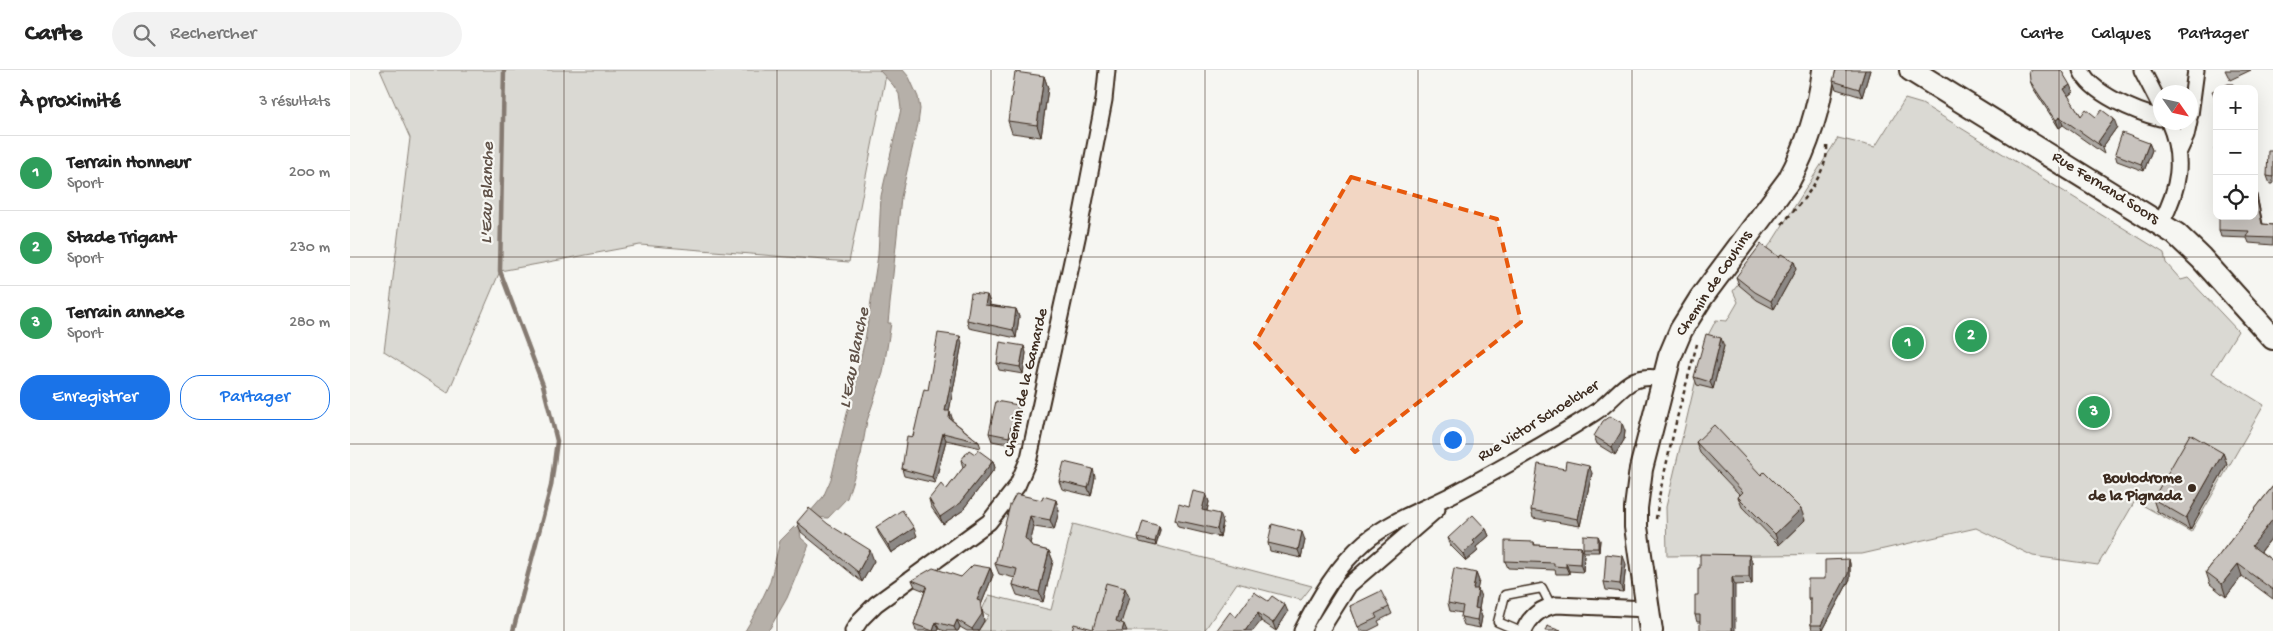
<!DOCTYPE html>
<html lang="fr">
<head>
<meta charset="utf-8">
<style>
	:root { --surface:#fff; --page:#f2f2f2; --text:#222; --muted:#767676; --line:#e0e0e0; --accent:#1a73e8 }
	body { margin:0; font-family:"Gochi Hand",sans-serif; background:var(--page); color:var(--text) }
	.controls { position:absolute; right:15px; top:15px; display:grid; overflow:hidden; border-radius:10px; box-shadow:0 5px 20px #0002 }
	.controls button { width:45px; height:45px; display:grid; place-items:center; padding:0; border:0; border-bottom:1px solid var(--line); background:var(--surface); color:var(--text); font:25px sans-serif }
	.compass { position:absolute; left:1803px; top:15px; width:45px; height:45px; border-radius:50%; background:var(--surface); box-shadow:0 5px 20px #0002; rotate:124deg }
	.you { position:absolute; left:1102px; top:369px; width:18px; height:18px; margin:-12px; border:4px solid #fff; border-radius:50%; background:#1a73e8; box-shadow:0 0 0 8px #1a73e833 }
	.badge { display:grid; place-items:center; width:32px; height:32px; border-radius:50%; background:var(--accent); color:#fff; font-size:16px; font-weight:700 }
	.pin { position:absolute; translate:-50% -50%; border:2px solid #fff; box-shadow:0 1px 5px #0006 }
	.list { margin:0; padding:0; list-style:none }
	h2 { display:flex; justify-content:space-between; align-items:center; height:65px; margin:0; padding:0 20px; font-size:21px }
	h2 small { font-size:16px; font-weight:400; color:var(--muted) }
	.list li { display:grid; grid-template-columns:32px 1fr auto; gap:15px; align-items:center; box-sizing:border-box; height:75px; padding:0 20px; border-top:1px solid var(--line) }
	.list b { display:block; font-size:19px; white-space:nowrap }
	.list p { margin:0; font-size:16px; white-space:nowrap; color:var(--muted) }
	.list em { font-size:16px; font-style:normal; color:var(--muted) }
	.actions { display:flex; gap:10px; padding:15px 20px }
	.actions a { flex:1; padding:11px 0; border:1px solid var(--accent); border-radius:20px; text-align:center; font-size:18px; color:var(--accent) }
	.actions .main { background:var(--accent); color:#fff }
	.icon { flex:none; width:28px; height:28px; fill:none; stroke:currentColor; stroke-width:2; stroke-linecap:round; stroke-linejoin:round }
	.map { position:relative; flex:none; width:1923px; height:561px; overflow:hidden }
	header { display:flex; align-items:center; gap:30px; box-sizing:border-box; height:70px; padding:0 25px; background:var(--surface); border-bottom:1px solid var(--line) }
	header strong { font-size:24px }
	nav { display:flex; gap:28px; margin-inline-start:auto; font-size:18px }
	.search { width:350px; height:45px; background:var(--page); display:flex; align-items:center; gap:12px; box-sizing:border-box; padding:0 18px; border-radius:28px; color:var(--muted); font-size:19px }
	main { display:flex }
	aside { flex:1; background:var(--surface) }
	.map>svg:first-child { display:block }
	.green { fill:#dad9d3; stroke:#8a8278 }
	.water { fill:#b6b0a9; stroke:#857a71 }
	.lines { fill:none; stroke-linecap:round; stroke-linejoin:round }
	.stream { stroke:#857a71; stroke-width:4.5 }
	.lane-casing { stroke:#3b2a1e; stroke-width:11 }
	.street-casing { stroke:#3b2a1e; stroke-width:19 }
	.secondary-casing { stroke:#3b2a1e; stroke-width:26 }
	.path { stroke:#3b2a1e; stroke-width:2.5; stroke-dasharray:4 4; stroke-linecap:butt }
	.lane { stroke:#f6f6f2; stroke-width:8 }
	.street { stroke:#f6f6f2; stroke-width:15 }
	.secondary { stroke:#f6f6f2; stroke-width:22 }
	.wall { fill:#aca8a3; stroke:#3b2a1e }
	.shaded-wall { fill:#8c8885; stroke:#3b2a1e }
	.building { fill:#c8c3be; stroke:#3b2a1e }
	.marked { fill:#e8590c; fill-opacity:0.2; stroke:#e8590c; stroke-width:4; stroke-dasharray:10 6; stroke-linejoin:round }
	.grid { fill:none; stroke:#3b2a1e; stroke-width:1; stroke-opacity:0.55 }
	.poi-dot { fill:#3b2a1e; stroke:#f6f6f2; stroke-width:2 }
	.labels { text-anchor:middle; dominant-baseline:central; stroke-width:4.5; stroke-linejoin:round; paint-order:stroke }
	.street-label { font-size:16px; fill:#3b2a1e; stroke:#f6f6f2 }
	.poi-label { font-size:16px; font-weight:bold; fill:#3b2a1e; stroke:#f6f6f2; text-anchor:end }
	.water-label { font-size:18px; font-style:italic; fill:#605248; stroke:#f6f6f2 }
</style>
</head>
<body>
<header>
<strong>Carte</strong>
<div class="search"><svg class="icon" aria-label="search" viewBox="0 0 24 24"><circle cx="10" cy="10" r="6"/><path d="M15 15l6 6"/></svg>Rechercher</div>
<nav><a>Carte</a><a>Calques</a><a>Partager</a></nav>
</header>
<main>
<aside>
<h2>À proximité<small>3 résultats</small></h2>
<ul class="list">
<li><span class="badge" style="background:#2e9e5b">1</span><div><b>Terrain Honneur</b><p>Sport</p></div><em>200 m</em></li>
<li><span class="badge" style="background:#2e9e5b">2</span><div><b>Stade Trigant</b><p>Sport</p></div><em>230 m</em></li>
<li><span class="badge" style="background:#2e9e5b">3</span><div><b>Terrain annexe</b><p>Sport</p></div><em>280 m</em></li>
</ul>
<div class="actions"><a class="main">Enregistrer</a><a>Partager</a></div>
</aside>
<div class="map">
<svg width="1923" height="561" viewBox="0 0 1923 561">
	<rect width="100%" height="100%" fill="#f6f6f2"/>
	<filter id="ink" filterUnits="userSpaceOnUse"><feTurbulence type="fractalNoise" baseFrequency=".02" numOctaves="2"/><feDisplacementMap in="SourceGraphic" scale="10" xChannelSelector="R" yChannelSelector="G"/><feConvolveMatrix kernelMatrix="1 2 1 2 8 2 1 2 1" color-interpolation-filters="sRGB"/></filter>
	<g filter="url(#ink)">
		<path class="green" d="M30 0H537L499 192 290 175 150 201 98 323 34 282 60 68Z
			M1555 29 1572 34 1814 183 1816 193 1831 210 1838 208 1888 261 1862 303 1914 335 1841 462 1785 431 1748 495 1683 486 1626 458 1512 484 1317 486 1316 437 1355 271 1366 250 1377 251 1388 232 1383 221 1422 172 1488 68 1525 77Z
			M723 454 962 516 951 530 887 513 854 561H628L639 545 631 542 639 525 701 540Z"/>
		<path class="water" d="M529 0H553L559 7 568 27 570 39 568 54 551 127 538 253H541L533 303 517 351 511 385 497 428 478 448C457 447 464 442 450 461L451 468 459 475 437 528 420 558 417 561H395L405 544 420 512 430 471 444 457 446 458 473 427 481 409 515 270 528 185 531 126 551 39 549 24 543 15Z"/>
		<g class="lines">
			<path class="stream" d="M154 0 150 201 193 315 207 371 201 416 163 561"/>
			<g class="lane-casing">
				<path id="lane" d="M1169 561 1148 552 1155 525 1192 518 1201 536"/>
			</g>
			<g class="street-casing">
				<path id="street" d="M1731 0C1741 24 1787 42 1810 48
					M1792 0 1810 35
					M1840 45 1846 0
					M1829 81 1836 66 1839 52
					M1811 153C1829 119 1835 89 1819 52
					M503 561 511 549 526 534 639 452 667 416 679 388 729 159 754 30 757 0
					M952 561C969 528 987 496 1015 472 1042 449 1078 438 1109 421 1154 397 1200 371 1244 343 1272 325 1275 301 1314 309
					M970 561 999 515 1087 439
					M1174 561C1180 546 1191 538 1206 535L1298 539"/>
			</g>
			<g class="secondary-casing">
				<path id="secondary" d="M1561 0 1826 164 1851 188 1923 268
					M1301 561 1286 457V438L1291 399 1320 286 1331 260 1351 228 1439 110C1458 75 1469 40 1474 0"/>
			</g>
			<path class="path" d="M1432 154C1451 133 1479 103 1477 74
				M1306 449 1310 422 1327 348 1347 274"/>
			<use href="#lane" class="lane"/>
			<use href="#street" class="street"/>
			<use href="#secondary" class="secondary"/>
		</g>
		<path class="wall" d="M1520 0 1512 27 1486 19 1483 11Z
			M1875 0H1901L1880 10Z
			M1712 2 1723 22 1718 26 1731 46 1746 47 1767 57 1752 78 1754 84 1713 55 1709 58 1683 18 1680 11Z
			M694 6 698 18 691 67 662 63 658 51Z
			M1799 73 1802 80 1794 101 1767 91 1765 84Z
			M1923 81V114H1920L1917 106Z
			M1904 113 1913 154 1923 155V175L1899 173 1897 168 1871 167 1869 160 1904 146Z
			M1429 187 1444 191 1446 199 1424 239 1407 230 1389 215 1386 207Z
			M637 225 640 233 639 235 666 239 669 247 666 268 619 258 617 250Z
			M612 273 599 341 602 348V350L629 372 631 378 596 370 585 413 554 406 552 399 578 320Z
			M674 276 676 283 673 304 649 300 647 293Z
			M1374 276 1363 319 1347 315 1344 307Z
			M671 343 666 365 664 364 662 375 642 371 639 363Z
			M1275 361 1274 370 1265 385 1247 374 1244 366Z
			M1346 372 1455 450 1429 475 1392 437 1388 427 1390 425 1350 383Z
			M1873 383 1877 394 1840 460 1807 441 1803 429Z
			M625 384 643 391 645 398 614 438 615 439 593 454 581 437 579 429 596 420 613 398 611 390Z
			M1242 403 1230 456 1183 448 1181 440Z
			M745 407 741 426 712 419 709 411Z
			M1923 416V466L1911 482 1923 491V529L1892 506 1876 527 1860 514 1856 502Z
			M856 424 859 432 857 441 873 452 870 467 828 457 825 450 839 437Z
			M692 430H706L709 441 704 460 684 457 680 473 683 477 699 481 703 491 693 532 667 525 663 515 665 508 649 504 645 494Z
			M447 452 524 491 512 512 451 462Z
			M809 456 810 460 806 476 790 472 788 468Z
			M526 457 567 466 541 483 529 464Z
			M1136 459 1139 466 1126 477 1128 481 1116 491 1101 476 1098 468Z
			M955 470 951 488 920 481 918 473Z
			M1250 470 1249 482H1234L1233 478Z
			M1184 472 1185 475 1231 477 1234 485 1233 502 1219 501V504H1206L1205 500 1158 498 1155 491Z
			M1499 489 1500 494V509L1473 560H1462L1461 555V533H1460L1458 528 1475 509Z
			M1402 492V514L1385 515 1350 552H1347L1345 545 1348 525Z
			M1276 494 1273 522 1256 520 1254 512Z
			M640 498 643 505 631 535 632 539 634 551 628 561H617L610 557 608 561H595L589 559 588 561H566L564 554 575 521 565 517 562 510 611 507Z
			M1126 503 1129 511 1127 519 1131 527 1129 539 1132 547 1130 558 1114 555 1111 547 1112 543 1100 541 1098 533Z
			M918 531 938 542 926 561 911 551 886 547Z
			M1000 536 1039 537 1042 544 1028 551 1030 555 1018 561H1010Z"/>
		<path class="shaded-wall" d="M1515 0H1520L1512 27 1509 19Z
			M694 6 698 18 691 67 687 55Z
			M1720 15 1723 22 1716 27 1714 19Z
			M1710 47 1713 55 1709 58 1706 50Z
			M1764 49 1767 57 1752 78 1748 72Z
			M1799 73 1802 80 1794 101 1791 94Z
			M1904 113 1905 115 1914 161 1912 154Z
			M1444 191 1446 199 1424 239 1421 231Z
			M637 225 640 233 638 242 635 235Z
			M666 239 669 247 666 268 663 260Z
			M610 266 612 273 598 347 595 341Z
			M1371 268 1374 276 1363 319 1360 312Z
			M674 276 676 283 673 304 670 297Z
			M668 335 671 343 666 365 663 357Z
			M600 341 602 348 601 355 599 348Z
			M1272 353 1275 361 1274 370 1265 385 1262 377Z
			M661 357 664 364 662 375 659 367Z
			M593 363 596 370 585 413 582 407Z
			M1873 383 1877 394 1840 460 1836 448Z
			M643 391 645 398 614 438 615 439 593 454 590 447 611 431Z
			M1239 396 1242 403 1230 456 1228 449Z
			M743 399 745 407 741 426 738 418Z
			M856 424 859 432 855 448 852 440Z
			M706 430 709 441 704 460 700 450Z
			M1451 439 1455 450 1429 475 1425 464Z
			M870 444 873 452 870 467 867 459Z
			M680 446 684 457 679 478 675 468Z
			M1923 449V466L1906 488 1902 476Z
			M809 456 810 460 806 476 805 472Z
			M564 458 567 466 541 483 538 475Z
			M1136 459 1139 466 1126 477 1128 481 1116 491 1113 484 1123 471Z
			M952 462 955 470 951 488 948 480Z
			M1248 466 1250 470 1249 482 1248 478Z
			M1231 477 1234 485 1233 502 1230 494Z
			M520 480 524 491 512 512 508 502Z
			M699 481 703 491 693 532 689 522Z
			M1399 485 1402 492V514L1399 507Z
			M1273 486 1276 494 1273 522 1270 514Z
			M1499 489 1500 494V509L1473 560 1471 555Z
			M1216 493 1219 501V504L1216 497Z
			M1888 494 1892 506 1876 527 1872 514Z
			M640 498 643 505 631 535 632 539 634 551 628 561H623L622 559 627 530Z
			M1126 503 1129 511 1126 526 1123 519Z
			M1382 507 1385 515V561H1382Z
			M775 518 779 527 769 560 766 551Z
			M1128 519 1131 527 1129 539 1132 547 1130 558 1127 550 1125 538Z
			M935 535 938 542 926 561 923 553Z
			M908 543 911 551 903 561H895Z
			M607 550 610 557 608 561H606L604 557Z
			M586 552 589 559 588 561H583Z
			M774 554 777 561H772Z"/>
		<path class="building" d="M1486 0H1515L1509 19 1483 11Z
			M1679 0H1711L1720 15 1714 19 1731 46 1736 39 1746 47 1752 40 1764 49 1748 72 1751 76 1710 47 1706 50 1680 11Z
			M665 2 694 6 687 55 658 51Z
			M1878 14H1883L1885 19H1868Z
			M1867 19V31L1862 21Z
			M1772 63 1799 73 1791 94 1765 84Z
			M1864 78H1867V90Z
			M1918 81H1923V107L1917 106Z
			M1904 116 1912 154 1923 155V168L1896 167 1899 161 1869 160V146H1904Z
			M1411 174 1429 187 1431 184 1444 191 1421 231 1405 222 1386 207Z
			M621 223 637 225 635 235 666 239 663 260 617 250Z
			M588 263 610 266 595 341H600L599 348 629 372 593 363 582 407 552 399 557 366 563 367 574 319 578 320Z
			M1356 264 1371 268 1360 312 1344 307Z
			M650 272 674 276 670 297 647 293Z
			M646 331 668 335 663 357H661L659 367 639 363Z
			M1260 346 1272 353 1271 362 1262 377 1244 366 1253 351Z
			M1364 355 1411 405 1414 402 1451 439 1425 464 1388 427 1393 422 1346 372Z
			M1840 364 1873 383 1836 448 1803 429Z
			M619 380 625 384 628 380 643 391 611 431 612 432 590 447 579 429 591 414 596 420 616 394 611 390Z
			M1216 391 1239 396 1228 449 1181 440 1188 394 1215 399Z
			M714 392 743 399 738 418 709 411Z
			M1923 416V449L1902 476 1923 491V520L1888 494 1872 514 1856 502Z
			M843 421 856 424 852 440 870 444 867 459 825 450 829 434 839 437Z
			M666 424 692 430 693 426 706 430 700 450 680 446 675 468 683 477 699 481 689 522 663 515 667 499 645 494 660 435Z
			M459 438 478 454 520 480 508 502 447 452Z
			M552 440 564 458 538 475 526 457Z
			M1123 445 1136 459 1123 471 1125 473 1113 484 1098 468Z
			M793 451 809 456 805 472 788 468Z
			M922 454 952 462 948 480 918 473Z
			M1233 465 1248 466V478H1233Z
			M1155 471 1184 472V475L1231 477 1230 494 1216 493V497L1204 496V493L1155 491Z
			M1256 484 1273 486 1270 514 1254 512Z
			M1350 484 1399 485V507H1382V561H1385H1350V545H1345V525H1348V498H1350Z
			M1499 489 1498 504 1471 555H1461V528H1458V509H1475V490Z
			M623 495 640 498 627 530 630 531 632 544 622 559 607 550 604 557 586 552 583 561 564 554 577 516 562 510 583 498 611 507Z
			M1104 498 1126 503 1123 519H1128L1125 538 1129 539 1127 550 1111 547 1113 536 1098 533Z
			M756 513 775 518 766 551 774 554 772 561H722L724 554 743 559Z
			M1031 521 1039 537 1025 544 1027 548 1008 557 1000 536Z
			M904 522 918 531 922 526 935 535 923 553 908 543 895 561H866L880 542 886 547Z
			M1197 556 1211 561H1195Z"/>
	</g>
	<path class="marked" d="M1001 107 1147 149 1171 252 1005 382 905 273Z"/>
	<path class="grid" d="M214 0V561M427 0V561M641 0V561M855 0V561M1068 0V561M1282 0V561M1496 0V561M1709 0V561M0 187H1923M0 374H1923"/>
	<circle class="poi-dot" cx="1842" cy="418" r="5"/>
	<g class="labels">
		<g class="street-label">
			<text transform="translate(1755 119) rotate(32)">Rue Fernand Soors</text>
			<text transform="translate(1365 214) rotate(-56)">Chemin de Couhins</text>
			<text transform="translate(677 313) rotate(-77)">Chemin de la Gamarde</text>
			<text transform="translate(1189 352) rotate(-32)">Rue Victor Schoelcher</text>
		</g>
		<g class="poi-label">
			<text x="1832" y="409">Boulodrome<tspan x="1832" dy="18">de la Pignada</tspan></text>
		</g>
		<g class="water-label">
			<text transform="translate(138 123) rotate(-89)">L'Eau Blanche</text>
			<text transform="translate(505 288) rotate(-79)">L'Eau Blanche</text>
		</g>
	</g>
</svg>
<div class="controls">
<button>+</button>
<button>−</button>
<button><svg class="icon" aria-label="locate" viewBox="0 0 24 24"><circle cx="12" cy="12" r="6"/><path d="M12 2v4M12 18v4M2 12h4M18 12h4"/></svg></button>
</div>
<svg class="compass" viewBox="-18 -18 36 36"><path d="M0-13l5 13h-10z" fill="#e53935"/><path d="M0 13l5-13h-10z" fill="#767676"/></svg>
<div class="you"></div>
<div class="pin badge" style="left:1558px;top:273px;background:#2e9e5b">1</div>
<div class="pin badge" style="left:1621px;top:266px;background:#2e9e5b">2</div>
<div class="pin badge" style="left:1744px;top:342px;background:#2e9e5b">3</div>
</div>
</main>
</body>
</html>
